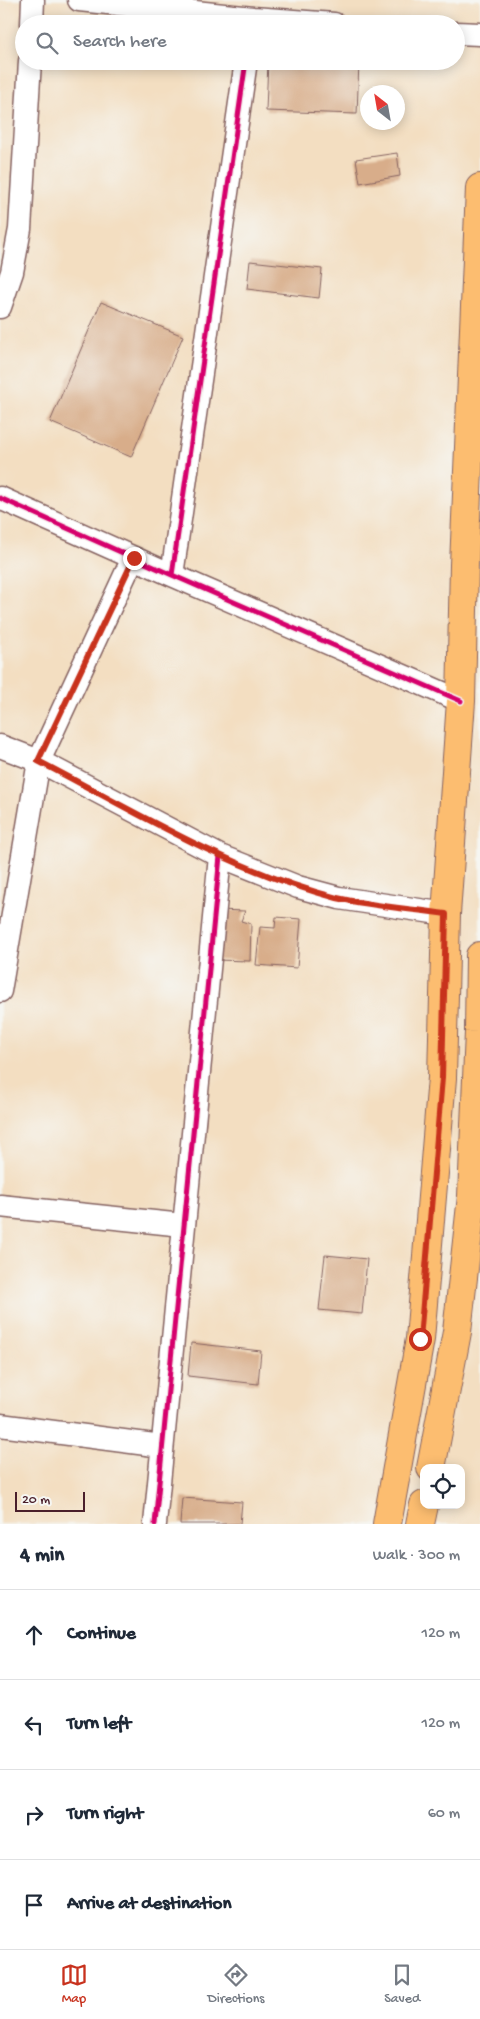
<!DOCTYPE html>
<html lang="en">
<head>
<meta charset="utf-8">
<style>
	:root { --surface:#fff; --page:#f6f6f7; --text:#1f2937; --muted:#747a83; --line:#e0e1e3; --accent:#c8321e }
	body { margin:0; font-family:"Gochi Hand",sans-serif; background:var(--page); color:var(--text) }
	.controls { position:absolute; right:15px; bottom:15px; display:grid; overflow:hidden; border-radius:10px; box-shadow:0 2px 12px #0003 }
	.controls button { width:45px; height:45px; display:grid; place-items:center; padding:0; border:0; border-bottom:1px solid var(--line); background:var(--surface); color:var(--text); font:25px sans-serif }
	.compass { position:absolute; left:360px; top:85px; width:45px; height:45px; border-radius:50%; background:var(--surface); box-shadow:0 2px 12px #0003; rotate:329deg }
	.scale { position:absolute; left:15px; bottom:12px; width:70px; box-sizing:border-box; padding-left:5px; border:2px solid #4a1f2b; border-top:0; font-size:14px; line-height:18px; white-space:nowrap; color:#4a1f2b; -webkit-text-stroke:4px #f6f6f2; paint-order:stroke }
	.stop { position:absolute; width:15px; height:15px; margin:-11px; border:4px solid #c8321e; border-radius:50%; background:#fff }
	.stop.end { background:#c8321e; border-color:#fff; box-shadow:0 1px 5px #0008 }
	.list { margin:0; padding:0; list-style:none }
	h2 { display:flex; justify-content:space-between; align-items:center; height:65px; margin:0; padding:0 20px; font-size:21px }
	h2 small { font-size:16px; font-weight:400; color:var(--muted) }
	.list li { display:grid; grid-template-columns:32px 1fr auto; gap:15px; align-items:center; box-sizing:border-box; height:90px; padding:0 20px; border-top:1px solid var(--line) }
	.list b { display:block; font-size:19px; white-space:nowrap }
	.list em { font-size:16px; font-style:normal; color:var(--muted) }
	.icon { flex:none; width:28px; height:28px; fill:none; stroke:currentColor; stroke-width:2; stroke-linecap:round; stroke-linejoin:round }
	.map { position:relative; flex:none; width:480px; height:1524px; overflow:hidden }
	.search { position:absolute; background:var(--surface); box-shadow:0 2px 12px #0003; left:15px; right:15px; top:15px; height:55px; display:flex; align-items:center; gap:12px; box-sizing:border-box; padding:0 18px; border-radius:28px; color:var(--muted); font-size:19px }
	.sheet { height:425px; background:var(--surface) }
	nav { display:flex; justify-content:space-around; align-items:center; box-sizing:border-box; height:70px; border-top:1px solid var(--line); background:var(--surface); font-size:14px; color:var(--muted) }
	nav a { display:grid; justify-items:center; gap:2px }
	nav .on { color:var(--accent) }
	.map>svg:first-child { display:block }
	.building { fill:#d8ad8a }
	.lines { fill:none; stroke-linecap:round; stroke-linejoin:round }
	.street-casing { stroke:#856260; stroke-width:25 }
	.primary-casing { stroke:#856260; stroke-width:30 }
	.street { stroke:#fff; stroke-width:22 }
	.primary { stroke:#fcbd6f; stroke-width:28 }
	.cycleway-casing { stroke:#f6f6f2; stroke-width:8 }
	.cycleway { stroke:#d6006c; stroke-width:5 }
	.route { stroke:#c8321e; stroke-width:6 }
</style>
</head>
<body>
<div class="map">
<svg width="480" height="1524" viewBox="0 0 480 1524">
	<rect width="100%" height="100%" fill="#f6f6f2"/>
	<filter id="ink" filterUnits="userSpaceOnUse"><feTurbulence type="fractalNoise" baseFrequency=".02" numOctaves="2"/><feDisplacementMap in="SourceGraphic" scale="10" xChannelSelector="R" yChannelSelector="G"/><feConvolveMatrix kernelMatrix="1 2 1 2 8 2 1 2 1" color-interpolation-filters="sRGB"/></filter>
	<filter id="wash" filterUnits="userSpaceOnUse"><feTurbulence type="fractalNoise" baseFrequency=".0096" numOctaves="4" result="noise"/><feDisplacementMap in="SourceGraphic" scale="20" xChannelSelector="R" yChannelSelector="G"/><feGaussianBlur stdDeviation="1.12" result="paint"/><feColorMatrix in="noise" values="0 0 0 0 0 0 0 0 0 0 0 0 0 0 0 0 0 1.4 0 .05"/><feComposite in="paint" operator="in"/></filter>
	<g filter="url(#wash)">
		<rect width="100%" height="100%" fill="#f3dec1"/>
		<g id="blocks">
			<path class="building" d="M268 61H359L357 114 266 111Z
				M397 153 400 176 360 183 356 159Z
				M250 261 322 269 319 298 247 289Z
				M101 302 183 336 131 457 50 422Z
				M217 910 245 911 241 921 251 924 250 961 215 960Z
				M276 917 301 919 297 968 256 965 260 927 275 928Z
				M325 1255 367 1259 362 1314 319 1310Z
				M191 1343 261 1351 258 1384 188 1376Z
				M182 1498 242 1502 240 1524H180Z"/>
		</g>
	</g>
	<g filter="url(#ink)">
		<use href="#blocks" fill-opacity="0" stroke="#856260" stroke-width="1"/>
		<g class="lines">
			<g class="street-casing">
				<path id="street" d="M79 0 253 18 334 24
					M32 24 33 0
					M456 33 480 34
					M0 307 12 272 20 229 30 61
					M0 498 172 575 461 701
					M172 575 246 61
					M0 746 39 761 220 856 298 887 339 898 446 914
					M0 991 39 761 133 558
					M0 1206 183 1225
					M0 1425 162 1446
					M155 1524 220 856"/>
			</g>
			<g class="primary-casing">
				<path id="primary" d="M431 1468 457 1332 472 1196 479 1032 480 956
					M387 1524 420 1339 442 1078 446 914 461 701 464 565 480 188
					M420 1524 424 1505"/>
			</g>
			<use href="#street" class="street"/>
			<use href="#primary" class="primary"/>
			<g class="cycleway-casing">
				<path id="cycleway" d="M0 498 172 575 461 701
					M172 575 246 61
					M155 1524 220 856"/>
			</g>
			<use href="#cycleway" class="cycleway"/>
		</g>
	</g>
	<g class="lines" filter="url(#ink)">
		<path class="route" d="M134 558 38 761C135 811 231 871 337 898 371 906 412 909 446 914L442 1078 420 1339"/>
	</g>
</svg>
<div class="controls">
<button><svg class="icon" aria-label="locate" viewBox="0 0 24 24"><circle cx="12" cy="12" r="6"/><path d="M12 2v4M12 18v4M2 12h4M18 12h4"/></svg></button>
</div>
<svg class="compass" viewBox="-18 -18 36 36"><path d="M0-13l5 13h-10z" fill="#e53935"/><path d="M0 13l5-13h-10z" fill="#747a83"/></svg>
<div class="scale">20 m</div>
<div class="stop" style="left:420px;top:1339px"></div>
<div class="stop end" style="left:134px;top:558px"></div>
<div class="search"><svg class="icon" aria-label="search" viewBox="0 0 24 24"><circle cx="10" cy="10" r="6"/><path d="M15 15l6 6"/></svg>Search here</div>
</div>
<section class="sheet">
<h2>4 min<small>Walk · 300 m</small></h2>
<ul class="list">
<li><svg class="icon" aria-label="ahead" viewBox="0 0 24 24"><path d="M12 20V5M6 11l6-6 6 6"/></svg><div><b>Continue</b></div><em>120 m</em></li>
<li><svg class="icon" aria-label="left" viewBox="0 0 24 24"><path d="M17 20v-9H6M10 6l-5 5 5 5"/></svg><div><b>Turn left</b></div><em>120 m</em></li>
<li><svg class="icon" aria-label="right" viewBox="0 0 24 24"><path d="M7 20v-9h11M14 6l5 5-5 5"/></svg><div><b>Turn right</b></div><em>60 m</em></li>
<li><svg class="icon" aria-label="arrive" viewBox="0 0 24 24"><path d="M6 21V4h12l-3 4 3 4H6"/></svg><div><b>Arrive at destination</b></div></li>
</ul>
</section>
<nav>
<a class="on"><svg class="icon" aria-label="map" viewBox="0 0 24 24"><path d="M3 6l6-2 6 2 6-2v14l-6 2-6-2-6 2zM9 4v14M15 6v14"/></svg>Map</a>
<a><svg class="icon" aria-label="directions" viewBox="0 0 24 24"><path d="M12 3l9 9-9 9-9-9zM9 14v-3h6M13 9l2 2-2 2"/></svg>Directions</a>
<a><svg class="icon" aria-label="saved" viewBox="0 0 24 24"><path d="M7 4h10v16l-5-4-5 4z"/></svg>Saved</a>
</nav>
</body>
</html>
